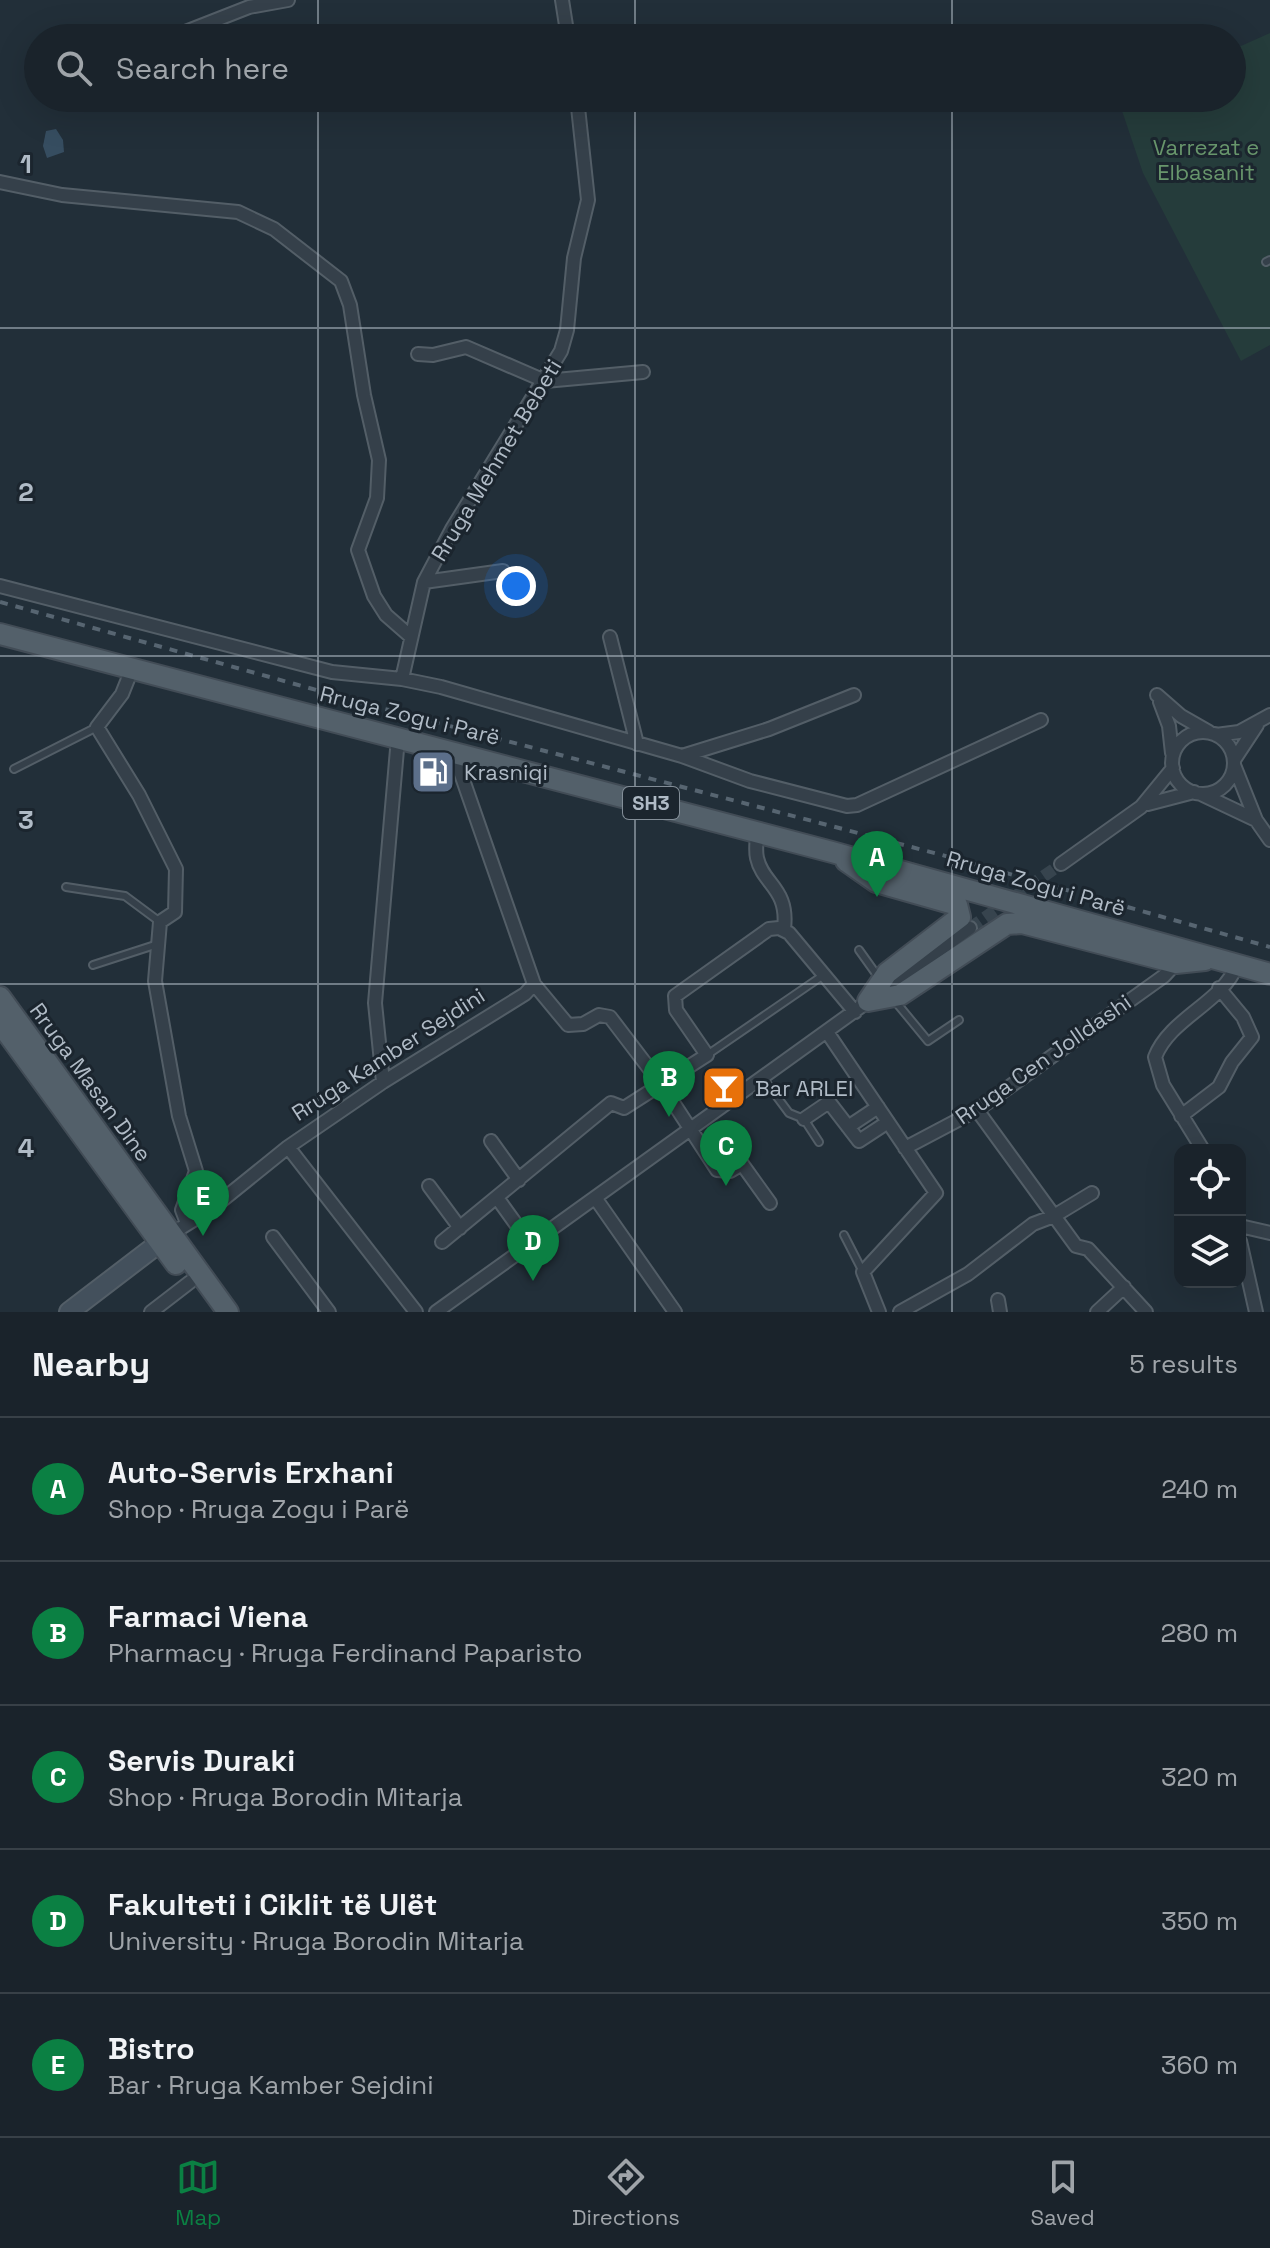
<!DOCTYPE html>
<html lang="en">
<head>
<meta charset="utf-8">
<style>
	:root { --surface:#1a232b; --page:#272f37; --text:#f1f3f6; --muted:#9fa4a9; --line:#384047; --accent:#0b8043 }
	body { margin:0; font-family:"Space Grotesk",sans-serif; background:var(--page); color:var(--text) }
	.controls { position:absolute; right:24px; bottom:24px; display:grid; overflow:hidden; border-radius:16px; box-shadow:0 8px 32px #0002 }
	.controls button { width:72px; height:72px; display:grid; place-items:center; padding:0; border:0; border-bottom:2px solid var(--line); background:var(--surface); color:var(--text); font:40px sans-serif }
	.you { position:absolute; left:516px; top:586px; width:28px; height:28px; margin:-20px; border:6px solid #fff; border-radius:50%; background:#1a73e8; box-shadow:0 0 0 12px #1a73e833 }
	.badge { display:grid; place-items:center; width:52px; height:52px; border-radius:50%; background:var(--accent); color:#fff; font-size:26px; font-weight:700 }
	.pin { position:absolute; translate:-50% -66px; filter:drop-shadow(0 2px 4px #0008) }
	.pin::after { content:''; position:absolute; top:42px; width:28px; height:24px; background:inherit; clip-path:polygon(0 0,100% 0,50% 100%) }
	.list { margin:0; padding:0; list-style:none }
	h2 { display:flex; justify-content:space-between; align-items:center; height:104px; margin:0; padding:0 32px; font-size:34px }
	h2 small { font-size:26px; font-weight:400; color:var(--muted) }
	.list li { display:grid; grid-template-columns:52px 1fr auto; gap:24px; align-items:center; box-sizing:border-box; height:144px; padding:0 32px; border-top:2px solid var(--line) }
	.list b { display:block; font-size:30px; white-space:nowrap }
	.list p { margin:0; font-size:26px; white-space:nowrap; color:var(--muted) }
	.list em { font-size:26px; font-style:normal; color:var(--muted) }
	.icon { flex:none; width:44px; height:44px; fill:none; stroke:currentColor; stroke-width:2; stroke-linecap:round; stroke-linejoin:round }
	.map { position:relative; flex:none; width:1270px; height:1312px; overflow:hidden }
	.search { position:absolute; background:var(--surface); box-shadow:0 8px 32px #0002; left:24px; right:24px; top:24px; height:88px; display:flex; align-items:center; gap:20px; box-sizing:border-box; padding:0 28px; border-radius:44px; color:var(--muted); font-size:30px }
	.sheet { height:824px; background:var(--surface) }
	nav { display:flex; justify-content:space-around; align-items:center; box-sizing:border-box; height:112px; border-top:2px solid var(--line); background:var(--surface); font-size:22px; color:var(--muted) }
	nav a { display:grid; justify-items:center; gap:4px }
	nav .on { color:var(--accent) }
	.map>svg:first-child { display:block }
	.green { fill:#253c3b }
	.water { fill:#364d60 }
	.lines { fill:none; stroke-linecap:round; stroke-linejoin:round }
	.minor-tunnel { stroke:#37444e; stroke-width:12; stroke-dasharray:12 6; stroke-linecap:butt }
	.service-casing { stroke:#535e67; stroke-width:10 }
	.minor-casing { stroke:#535e67; stroke-width:16 }
	.secondary-casing { stroke:#535e67; stroke-width:22 }
	.primary-casing { stroke:#424c56; stroke-width:24 }
	.service { stroke:#35404a; stroke-width:6 }
	.minor { stroke:#35404a; stroke-width:12 }
	.secondary { stroke:#43505c; stroke-width:18 }
	.primary { stroke:#53606a; stroke-width:20 }
	.rail { stroke:#576571; stroke-width:4; stroke-dasharray:8 8; stroke-linecap:butt }
	.grid { fill:none; stroke:#b0bbc6; stroke-width:2; stroke-opacity:0.55 }
	.labels { text-anchor:middle; dominant-baseline:central; stroke-width:6; stroke-linejoin:round; paint-order:stroke }
	.shield { fill:#1b252e; stroke:#838e98; stroke-width:2 }
	.shield-label { font-size:20px; font-weight:bold; fill:#b0bbc6 }
	.park-label { font-size:22px; fill:#68966c; stroke:#1b252e }
	.street-label { font-size:22px; fill:#b0bbc6; stroke:#1b252e }
	.poi-label { font-size:22px; fill:#b0bbc6; stroke:#1b252e; text-anchor:start }
	.grid-label { font-size:26px; text-anchor:middle; font-weight:bold; fill:#b0bbc6; stroke:#1b252e; stroke-width:6; stroke-linejoin:round; paint-order:stroke }
</style>
</head>
<body>
<div class="map">
<svg width="1270" height="1312" viewBox="0 0 1270 1312">
	<rect width="100%" height="100%" fill="#222f39"/>
	<path class="green" d="M1270 33V345L1241 361 1143 173 1118 99 1232 98V50Z"/>
	<path class="water" d="M56 129 63 140 64 152 47 158 43 146 46 131Z"/>
	<g class="lines">
		<path class="minor-tunnel" d="M970 928 1061 864"/>
		<g class="service-casing">
			<path id="service" d="M1266 262 1270 260
				M14 769 97 727
				M66 887 125 896 160 922
				M859 950 879 978
				M93 965 158 944
				M895 1001 928 1041 959 1020
				M707 1055 825 974
				M763 1078 789 1113 804 1119 819 1142
				M844 1235 863 1272"/>
		</g>
		<g class="minor-casing">
			<path id="minor" d="M562 0 568 38
				M170 38 249 7 288 0
				M656 38 684 33
				M0 182 62 195 238 212 274 229 341 281 350 305 364 395 379 460 377 498 358 550 374 596 386 615 410 636
				M418 354 433 355 466 347 545 381 643 372
				M424 582 503 571
				M0 586 332 672 402 679 441 687 682 756 750 781 847 806 857 805 1041 720
				M610 637 637 744
				M132 669 122 694 97 727 139 795 176 869 175 912 160 922 155 981 179 1116 196 1171 182 1210 187 1223
				M402 679 424 582 452 529 561 351 567 330 574 258 588 200 577 98
				M1157 695 1181 716 1209 732
				M1160 702 1169 726 1172 753
				M1172 763a31 31 0 1 1 62 0a31 31 0 1 1-62 0Z
				M1216 735 1239 732 1270 715
				M682 756 769 729 854 695
				M1234 760 1257 725
				M1234 765 1256 820 1270 840
				M1201 794 1256 820
				M1148 804 1194 792
				M757 832C757 840 755 850 757 858 763 885 789 888 784 929
				M1061 864 1141 807 1173 768
				M534 984 568 1025 583 1024 599 1015 610 1017 661 1084 717 1170 730 1171 742 1164 770 1203
				M827 1032 936 1193 863 1272 879 1312
				M383 1082 375 1003 398 738
				M977 1110 1076 1246 1088 1249 1146 1312
				M1181 1116 1219 1087 1232 1062 1252 1037 1243 1017 1219 988
				M804 1119 829 1102 859 1141 888 1122
				M848 1127 878 1107
				M491 1141 519 1180
				M288 1147 416 1312
				M905 1148 977 1110 1164 976 1176 963
				M1203 1150 1163 1085 1155 1057C1170 1018 1222 1003 1237 965
				M429 1186 460 1228
				M498 1199 531 1245
				M596 1199 675 1312
				M1240 1226 1270 1233
				M171 1234 210 1210 288 1147 383 1082 525 994 534 984 453 751
				M273 1237 329 1312
				M1240 1241 1256 1312
				M442 1242 611 1103 624 1108 707 1055 676 1010 675 996 769 929 779 928 789 933 855 1012
				M998 1300 1000 1312
				M151 1312 190 1282
				M436 1312 970 928
				M900 1312 968 1274 1033 1224 1054 1216 1092 1193
				M1097 1312 1124 1287"/>
		</g>
		<g class="secondary-casing">
			<path id="secondary" d="M69 1312 171 1234"/>
		</g>
		<g class="primary-casing">
			<path id="primary" d="M0 634 832 852 1270 974
				M846 861 876 882 957 905 960 917 887 973 868 1001
				M0 997 228 1312
				M868 1001 900 995 1007 924 1022 923 1176 963 1205 960
				M0 1023 176 1264"/>
		</g>
		<use href="#service" class="service"/>
		<use href="#minor" class="minor"/>
		<use href="#secondary" class="secondary"/>
		<use href="#primary" class="primary"/>
		<path class="rail" d="M0 602 381 708 942 855 1270 947"/>
	</g>
	<path class="grid" d="M318 0V38M635 0V38M952 0V38M318 98V1312M635 98V1312M952 98V1312M0 328H1270M0 656H1270M0 984H1270"/>
	<defs>
		<g id="fuel-square" transform="scale(2.3)"><rect x="-9" y="-9" width="18" height="18" rx="4" fill="#5c6f8a" stroke="#1b252e"/><path d="M-5.5-6h7V0h2V4h1.3V-2.5L3-4.5l.8-.8L6-3V5H2.5V1h-1V6h-7ZM-4.2-4.7v3.2H.2V-4.7Z" fill="#fff"/></g>
		<g id="bar-square" transform="scale(2.3)"><rect x="-9" y="-9" width="18" height="18" rx="4" fill="#e8710a" stroke="#1b252e"/><path d="M-6-5H6L.8 .8V4.5H3.5V6h-7V4.5H-.8V.8Z" fill="#fff"/></g>
	</defs>
	<g fill-rule="evenodd">
		<use href="#fuel-square" x="433" y="772"/>
		<use href="#bar-square" x="724" y="1088"/>
	</g>
	<g class="labels">
		<rect class="shield" x="623" y="787" width="56" height="32" rx="6"/>
		<g class="shield-label">
			<text x="651" y="803">SH3</text>
		</g>
		<g class="park-label">
			<text x="1206" y="147">Varrezat e<tspan x="1206" dy="25">Elbasanit</tspan></text>
		</g>
		<g class="street-label">
			<text transform="translate(496 460) rotate(-59)">Rruga Mehmet Bebeti</text>
			<text transform="translate(410 715) rotate(14)">Rruga Zogu i Parë</text>
			<text transform="translate(1036 883) rotate(16)">Rruga Zogu i Parë</text>
			<text transform="translate(388 1054) rotate(-33)">Rruga Kamber Sejdini</text>
			<text transform="translate(1043 1059) rotate(-35)">Rruga Cen Jolldashi</text>
			<text transform="translate(91 1082) rotate(54)">Rruga Masan Dine</text>
		</g>
		<g class="poi-label">
			<text x="464" y="772">Krasniqi</text>
			<text x="755" y="1088">Bar ARLEI</text>
		</g>
	</g>
	<g class="grid-label">
		<text x="26" y="173">1</text>
		<text x="26" y="501">2</text>
		<text x="26" y="829">3</text>
		<text x="26" y="1157">4</text>
	</g>
</svg>
<div class="controls">
<button><svg class="icon" aria-label="locate" viewBox="0 0 24 24"><circle cx="12" cy="12" r="6"/><path d="M12 2v4M12 18v4M2 12h4M18 12h4"/></svg></button>
<button><svg class="icon" aria-label="layers" viewBox="0 0 24 24"><path d="M12 4l9 5-9 5-9-5zM3 14l9 5 9-5"/></svg></button>
</div>
<div class="you"></div>
<div class="pin badge" style="left:877px;top:897px">A</div>
<div class="pin badge" style="left:669px;top:1117px">B</div>
<div class="pin badge" style="left:726px;top:1186px">C</div>
<div class="pin badge" style="left:533px;top:1281px">D</div>
<div class="pin badge" style="left:203px;top:1236px">E</div>
<div class="search"><svg class="icon" aria-label="search" viewBox="0 0 24 24"><circle cx="10" cy="10" r="6"/><path d="M15 15l6 6"/></svg>Search here</div>
</div>
<section class="sheet">
<h2>Nearby<small>5 results</small></h2>
<ul class="list">
<li><span class="badge">A</span><div><b>Auto-Servis Erxhani</b><p>Shop · Rruga Zogu i Parë</p></div><em>240 m</em></li>
<li><span class="badge">B</span><div><b>Farmaci Viena</b><p>Pharmacy · Rruga Ferdinand Paparisto</p></div><em>280 m</em></li>
<li><span class="badge">C</span><div><b>Servis Duraki</b><p>Shop · Rruga Borodin Mitarja</p></div><em>320 m</em></li>
<li><span class="badge">D</span><div><b>Fakulteti i Ciklit të Ulët</b><p>University · Rruga Borodin Mitarja</p></div><em>350 m</em></li>
<li><span class="badge">E</span><div><b>Bistro</b><p>Bar · Rruga Kamber Sejdini</p></div><em>360 m</em></li>
</ul>
</section>
<nav>
<a class="on"><svg class="icon" aria-label="map" viewBox="0 0 24 24"><path d="M3 6l6-2 6 2 6-2v14l-6 2-6-2-6 2zM9 4v14M15 6v14"/></svg>Map</a>
<a><svg class="icon" aria-label="directions" viewBox="0 0 24 24"><path d="M12 3l9 9-9 9-9-9zM9 14v-3h6M13 9l2 2-2 2"/></svg>Directions</a>
<a><svg class="icon" aria-label="saved" viewBox="0 0 24 24"><path d="M7 4h10v16l-5-4-5 4z"/></svg>Saved</a>
</nav>
</body>
</html>
